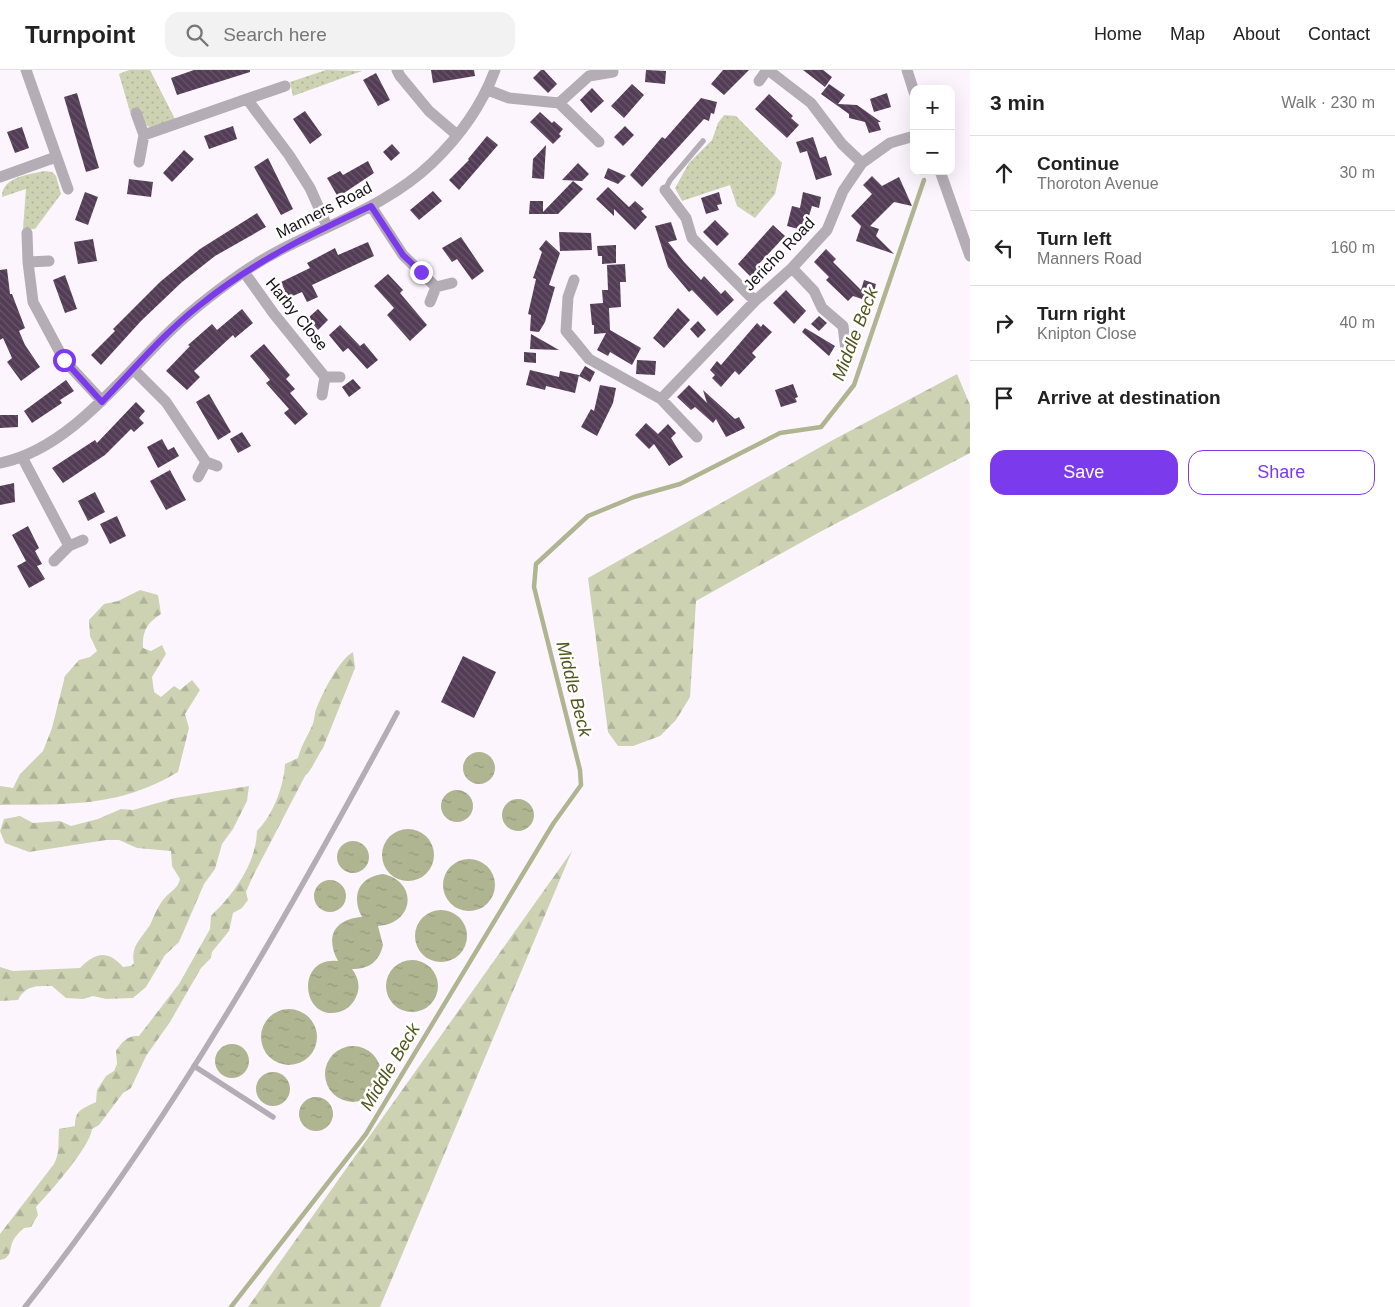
<!DOCTYPE html>
<html lang="en">
<head>
<meta charset="utf-8">
<style>
	:root { --surface:#fff; --page:#f2f2f2; --text:#222; --muted:#767676; --line:#e0e0e0; --accent:#7c3aed }
	body { margin:0; font-family:Arial,sans-serif; background:var(--page); color:var(--text) }
	.controls { position:absolute; right:15px; top:15px; display:grid; overflow:hidden; border-radius:10px; box-shadow:0 5px 20px #0002 }
	.controls button { width:45px; height:45px; display:grid; place-items:center; padding:0; border:0; border-bottom:1px solid var(--line); background:var(--surface); color:var(--text); font:25px sans-serif }
	.stop { position:absolute; width:15px; height:15px; margin:-11px; border:4px solid #7c3aed; border-radius:50%; background:#fff }
	.stop.end { background:#7c3aed; border-color:#fff; box-shadow:0 1px 5px #0008 }
	.list { margin:0; padding:0; list-style:none }
	h2 { display:flex; justify-content:space-between; align-items:center; height:65px; margin:0; padding:0 20px; font-size:21px }
	h2 small { font-size:16px; font-weight:400; color:var(--muted) }
	.list li { display:grid; grid-template-columns:32px 1fr auto; gap:15px; align-items:center; box-sizing:border-box; height:75px; padding:0 20px; border-top:1px solid var(--line) }
	.list b { display:block; font-size:19px; white-space:nowrap }
	.list p { margin:0; font-size:16px; white-space:nowrap; color:var(--muted) }
	.list em { font-size:16px; font-style:normal; color:var(--muted) }
	.actions { display:flex; gap:10px; padding:15px 20px }
	.actions a { flex:1; padding:11px 0; border:1px solid var(--accent); border-radius:15px; text-align:center; font-size:18px; color:var(--accent) }
	.actions .main { background:var(--accent); color:#fff }
	.icon { flex:none; width:28px; height:28px; fill:none; stroke:currentColor; stroke-width:2; stroke-linecap:round; stroke-linejoin:round }
	.map { position:relative; flex:none; width:970px; height:1237px; overflow:hidden }
	header { display:flex; align-items:center; gap:30px; box-sizing:border-box; height:70px; padding:0 25px; background:var(--surface); border-bottom:1px solid var(--line) }
	header strong { font-size:24px }
	nav { display:flex; gap:28px; margin-inline-start:auto; font-size:18px }
	.search { width:350px; height:45px; background:var(--page); display:flex; align-items:center; gap:12px; box-sizing:border-box; padding:0 18px; border-radius:15px; color:var(--muted); font-size:19px }
	main { display:flex }
	aside { flex:1; background:var(--surface) }
	.map>svg:first-child { display:block }
	.grass { fill:url(#grass-dots) }
	.forest { fill:url(#forest-firs) }
	.water { fill:url(#water-ripples) }
	.lines { fill:none; stroke-linecap:round; stroke-linejoin:round }
	.stream { stroke:#afb591; stroke-width:4.5 }
	.building { fill:url(#building-back-hatch) }
	.service { stroke:#b4adb5; stroke-width:5.5 }
	.minor { stroke:#b4adb5; stroke-width:11 }
	.route { stroke:#7c3aed; stroke-width:6 }
	.labels { text-anchor:middle; dominant-baseline:central; stroke-width:5; stroke-linejoin:round; paint-order:stroke }
	.street-label { font-size:16px; fill:#150f16; stroke:#fff }
	.water-label { font-size:18px; font-style:italic; fill:#50561c; stroke:#fff }
</style>
</head>
<body>
<header>
<strong>Turnpoint</strong>
<div class="search"><svg class="icon" aria-label="search" viewBox="0 0 24 24"><circle cx="10" cy="10" r="6"/><path d="M15 15l6 6"/></svg>Search here</div>
<nav><a>Home</a><a>Map</a><a>About</a><a>Contact</a></nav>
</header>
<main>
<div class="map">
<svg width="970" height="1237" viewBox="0 0 970 1237">
	<defs>
		<pattern id="grass-dots" width="8" height="8" patternUnits="userSpaceOnUse" patternTransform="scale(1.25)"><rect width="8" height="8" fill="#cdd2b3"/><path d="M2 2h.1M6 6h.1" fill="none" stroke="#afb399" stroke-width="1.8" stroke-linecap="round"/></pattern>
		<pattern id="forest-firs" width="22" height="20" patternUnits="userSpaceOnUse" patternTransform="scale(1.25)"><rect width="22" height="20" fill="#cdd2b3"/><path d="M5 1l3.5 6h-7zM16 11l3.5 6h-7z" fill="#afb399"/></pattern>
		<pattern id="water-ripples" width="26" height="14" patternUnits="userSpaceOnUse" patternTransform="scale(1.25)"><rect width="26" height="14" fill="#afb591"/><path d="M2 4q2-2 4 0t4 0M15 11q2-2 4 0t4 0" fill="none" stroke="#969a7c"/></pattern>
		<pattern id="building-back-hatch" width="6" height="6" patternUnits="userSpaceOnUse" patternTransform="scale(1.25)"><rect width="6" height="6" fill="#533c55"/><path d="M-1 5l2 2M0 0l6 6M5-1l2 2" fill="none" stroke="#675569"/></pattern>
	</defs>
	<rect width="100%" height="100%" fill="#fcf5fd"/>
	<path class="grass" d="M129 0H150L176 51 154 58 147 56 137 40 130 42 119 4Z
		M326 0 362 1 293 26 290 12Z
		M724 45 736 46 782 93 775 124 755 148 737 136 730 115 682 131 675 118 689 93 712 70 718 53Z
		M44 101 52 102 56 106 61 124 35 159H23L26 119 2 127C2 107 27 105 44 101Z"/>
	<path class="forest" d="M957 304 970 335V383L818 463 696 531 690 627 676 650 660 666 633 676H618L608 662 588 508 831 371Z
		M140 520 158 525 161 544C147 553 142 561 143 578L151 581 162 575 166 584 152 607 154 622 161 627 174 616 180 620 192 610 200 620 185 644 189 658 178 702C118 738 66 734 0 735V716L13 718 20 704 43 681 52 658 65 606 79 590 90 587 97 581 90 566 89 550 104 534 118 531Z
		M353 582 355 598 323 678C316 688 314 697 305 706L252 808 246 822 248 830 242 838 233 843 229 861 212 882 211 888 201 898 170 952 146 986 131 1018 123 1023 99 1055 92 1059C90 1077 50 1122 36 1137L38 1145 31 1157 24 1158C21 1161 15 1166 13 1171 9 1179 12 1188 0 1190V1164L54 1094C60 1083 58 1072 59 1059L75 1056C75 1039 83 1039 96 1032L97 1020 106 1006 114 1001 117 994 116 981C122 972 127 965 139 966L179 914 210 859 211 846C234 824 256 794 257 761 273 745 284 716 285 694L298 688C301 676 307 667 312 656 315 650 314 643 317 637 323 622 339 590 353 582Z
		M249 716 247 731 233 759 222 774 215 799 204 814 179 872 165 885 146 917 133 928 106 929 93 926 83 929 66 928 52 916C36 916 26 915 18 930L0 931V897L13 901 80 898C95 883 107 879 123 897L131 896 134 893C130 876 142 868 150 855 154 846 157 838 163 830 169 822 178 819 180 809L172 796 171 781 137 778 119 770H106L29 782 5 773 0 761 4 749 20 746 33 753 60 751 71 756 98 749 121 739 133 740 175 728Z
		M572 781 380 1237H248Z"/>
	<path class="water" d="M463 698a16 16 0 1 1 32 0a16 16 0 1 1-32 0Z
		M441 736a16 16 0 1 1 32 0a16 16 0 1 1-32 0Z
		M502 745a16 16 0 1 1 32 0a16 16 0 1 1-32 0Z
		M382 785a26 26 0 1 1 52 0a26 26 0 1 1-52 0Z
		M337 787a16 16 0 1 1 32 0a16 16 0 1 1-32 0Z
		M443 815a26 26 0 1 1 52 0a26 26 0 1 1-52 0Z
		M383 804C419 812 414 854 378 856L383 875C379 892 369 899 352 899 358 907 361 917 356 927 353 934 347 940 339 942 301 952 295 886 338 891 325 867 334 849 362 847 351 827 358 807 383 804Z
		M314 826a16 16 0 1 1 32 0a16 16 0 1 1-32 0Z
		M415 866a26 26 0 1 1 52 0a26 26 0 1 1-52 0Z
		M386 916a26 26 0 1 1 52 0a26 26 0 1 1-52 0Z
		M261 967a28 28 0 1 1 56 0a28 28 0 1 1-56 0Z
		M215 991a17 17 0 1 1 34 0a17 17 0 1 1-34 0Z
		M325 1004a28 28 0 1 1 56 0a28 28 0 1 1-56 0Z
		M256 1019a17 17 0 1 1 34 0a17 17 0 1 1-34 0Z
		M299 1044a17 17 0 1 1 34 0a17 17 0 1 1-34 0Z"/>
	<g class="lines">
		<path class="stream" d="M231 1237 366 1064 553 754 581 715 580 700 534 517 536 494 588 446 634 427 680 414 780 363 821 357 854 315 924 110"/>
	</g>
	<path class="building" d="M194 0H250V2L177 25 171 8Z
		M431 0H474L475 6 433 13Z
		M541 0H544L557 14 548 23 533 8Z
		M646 0 666 1 665 14 645 12Z
		M723 0H749L724 25 711 14Z
		M803 0H823L832 7 825 17Z
		M376 3 390 30 378 36 363 10Z
		M632 14 644 25 624 48 611 36Z
		M829 14 845 25 838 34 857 35 881 52H878L881 60 869 63 865 52 849 48V44L821 24Z
		M592 18 604 31 591 43 580 30Z
		M77 23 99 98 86 102 64 27Z
		M887 23 891 37 874 42 870 29Z
		M769 24 793 46 791 48 799 55 787 68 755 39Z
		M701 28 717 32 714 44 711 43 709 51 704 49 642 117 630 105 662 67 665 69Z
		M305 41 322 65 310 74 293 49Z
		M540 42 552 53 554 51 563 59 559 64 561 66 553 74 530 52Z
		M233 56 237 69 209 79 204 66Z
		M625 56 634 65 623 76 614 67Z
		M22 57 29 78 15 83 7 62Z
		M487 66 498 75 459 120 449 110 469 90 468 89Z
		M813 67 820 88 826 86 832 105 816 110 807 81 800 83 796 72Z
		M392 74 400 83 391 91 383 82Z
		M546 75 544 109 532 108 533 89Z
		M184 80 194 89 172 112 163 103Z
		M268 88 293 139 281 145 254 97Z
		M368 91 374 103 338 127 327 108 340 101 343 105Z
		M578 93 589 104 582 111 562 110Z
		M608 98 626 106 618 114 604 108Z
		M872 106 882 116 899 107 912 136 894 132 870 156 879 159 876 166 894 184 856 171 861 156 851 146 872 124 863 115Z
		M129 109 153 112 151 127 127 124Z
		M573 111 583 119 558 144H529L530 131H543V142Z
		M608 117 629 137 635 131 644 139 641 141 647 147 635 160 614 139V146L596 129Z
		M433 121 442 131 419 150 410 140Z
		M85 122 98 127 88 155 75 150Z
		M719 122 722 134 717 135 719 140 706 144 701 128Z
		M803 122 821 127 819 138 812 136 809 146H806L802 160 787 156 792 136 800 138Z
		M257 143 266 157 215 186 182 212 141 251 101 295 91 285 115 261 113 259 160 212 200 179Z
		M715 150 729 164 717 176 703 162Z
		M671 152 677 170 668 172 684 192 701 210 704 206 721 224 725 220 734 230 717 246 692 220 689 222 668 197 655 156Z
		M773 155 785 166 758 195 762 199 752 208 738 194Z
		M559 162 591 163 592 180 560 181Z
		M461 167 484 201 472 210 457 189 452 192 442 178Z
		M93 169 97 191 78 194 74 172Z
		M546 170 560 183 549 215 555 217 545 252 539 262 530 261 531 245 528 244 536 209 533 208 542 182 539 179Z
		M368 172 374 186 312 215 318 227 307 232 302 222 288 228 281 212 310 198 307 193 335 178 338 185Z
		M616 175V193L602 194V186H598L597 176Z
		M826 179 836 189 833 192 861 220 864 210 876 214 872 230 874 233 853 226 848 231 826 210 829 207 814 192Z
		M625 194 626 212H620L621 237 609 238 610 260 641 278 632 295 610 282 608 286 597 280 606 263 594 264V255H592L590 234 603 233 602 220H608L607 195Z
		M7 199 10 224H12L25 258 19 261 25 275 40 297 21 311 7 292 12 288 3 268 0 270V200Z
		M388 204 403 220 400 223 427 255 410 271 387 245 394 238 374 216Z
		M65 205 77 239 65 243 53 210Z
		M786 220 806 241 794 254 773 233Z
		M678 238 690 250 664 278 653 268Z
		M242 239 253 253 235 268 233 265 194 301 200 307 187 320 166 301 190 276 188 275 212 254 217 260Z
		M318 239 328 250 318 260 308 248Z
		M819 246 827 253 819 261 811 254Z
		M698 251 706 260 698 268 690 259Z
		M757 253 761 257 763 254 772 262 752 283 756 287 739 305 735 301 721 317 712 308 715 305 710 300 717 291 721 295Z
		M340 255 360 276 364 273 378 290 367 299 348 278 343 282 329 265Z
		M805 258 835 276 829 286 802 262Z
		M531 264 559 280 530 279Z
		M264 274 290 305 286 309 295 319 290 323 308 344 295 355 284 343 289 339 266 313 270 310 250 286Z
		M524 282 536 283V293L524 292Z
		M637 290 656 291 655 305 636 304Z
		M585 296 595 302 590 312 579 306Z
		M530 300 559 307 560 301 579 305 575 323 546 316 545 320 526 315Z
		M353 309 361 318 349 327 342 317Z
		M66 310 74 321 60 330 62 333 32 353 24 341Z
		M793 314 798 327 795 328 797 332 781 337 775 320Z
		M600 315 616 318 613 333 597 366 581 357 591 339 594 341Z
		M689 315 707 333 703 320 735 349 739 347 745 358 726 367 716 349 713 353 695 337 691 340 677 327Z
		M209 324 231 362 218 370 196 332Z
		M136 332 145 341 139 348 144 353 134 362 131 359 105 385 63 413 52 398 95 370 97 373Z
		M0 345H18V357L0 358Z
		M646 353 658 364 668 354 676 363 671 368 683 387 669 396 654 374 649 379 635 365Z
		M242 362 251 376 238 383 230 369Z
		M162 369 168 380 174 377 179 386 158 398 147 377Z
		M170 400 186 430 166 440 150 411Z
		M14 413 15 432 0 435V416Z
		M95 422 105 442 88 451 78 431Z
		M117 446 126 466 110 474 100 454Z
		M28 456 39 478 35 481 42 494 37 496 45 509 29 518 17 496 26 491 12 465Z
		M463 586 496 602 474 648 441 632Z"/>
	<g class="lines">
		<path class="service" d="M665 120 670 110 703 71
			M194 996 273 1047
			M25 1237C170 1054 286 849 397 643"/>
		<path class="minor" d="M26 0 68 119
			M397 0 400 6 429 41 457 65
			M768 0 811 33 842 74 862 93
			M907 0 914 22
			M759 11 767 0
			M488 20 509 28 559 33 599 72
			M247 29 285 16
			M559 33 589 6 613 2
			M136 43 144 65
			M139 92 144 65 247 29 289 85 310 118 327 156
			M940 101 970 186
			M0 107 56 87
			M665 120 686 148 692 168 755 231
			M371 136 403 185 436 217
			M27 163 28 192
			M49 191 28 192 33 232 64 290 102 331
			M792 198 814 221 822 238 843 256 846 280
			M244 202 274 244 325 307
			M574 210 568 227 566 261 589 289 661 329 755 231 792 198 827 160 843 121 862 93 890 73 914 66
			M430 232 436 217 452 213
			M133 299 166 332 206 392
			M322 325 325 307H340
			M661 329 697 367
			M22 387 69 476
			M0 393C67 380 120 310 166 265 189 242 215 222 242 203 302 161 378 145 432 93 459 67 482 35 495 0
			M198 407 206 392 217 396
			M54 491 69 476 83 470"/>
	</g>
	<g class="lines">
		<path class="route" d="M64 290 102 332C134 299 164 263 200 235 252 193 310 164 371 136L403 185 421 202"/>
	</g>
	<g class="labels">
		<g class="street-label">
			<text transform="translate(324 140) rotate(-27)">Manners Road</text>
			<text transform="translate(779 184) rotate(-46)">Jericho Road</text>
			<text transform="translate(297 244) rotate(51)">Harby Close</text>
		</g>
		<g class="water-label">
			<text transform="translate(855 264) rotate(-69)">Middle Beck</text>
			<text transform="translate(574 619) rotate(76)">Middle Beck</text>
			<text transform="translate(390 997) rotate(-59)">Middle Beck</text>
		</g>
	</g>
</svg>
<div class="controls">
<button>+</button>
<button>−</button>
</div>
<div class="stop" style="left:64px;top:290px"></div>
<div class="stop end" style="left:421px;top:202px"></div>
</div>
<aside>
<h2>3 min<small>Walk · 230 m</small></h2>
<ul class="list">
<li><svg class="icon" aria-label="ahead" viewBox="0 0 24 24"><path d="M12 20V5M6 11l6-6 6 6"/></svg><div><b>Continue</b><p>Thoroton Avenue</p></div><em>30 m</em></li>
<li><svg class="icon" aria-label="left" viewBox="0 0 24 24"><path d="M17 20v-9H6M10 6l-5 5 5 5"/></svg><div><b>Turn left</b><p>Manners Road</p></div><em>160 m</em></li>
<li><svg class="icon" aria-label="right" viewBox="0 0 24 24"><path d="M7 20v-9h11M14 6l5 5-5 5"/></svg><div><b>Turn right</b><p>Knipton Close</p></div><em>40 m</em></li>
<li><svg class="icon" aria-label="arrive" viewBox="0 0 24 24"><path d="M6 21V4h12l-3 4 3 4H6"/></svg><div><b>Arrive at destination</b></div></li>
</ul>
<div class="actions"><a class="main">Save</a><a>Share</a></div>
</aside>
</main>
</body>
</html>
